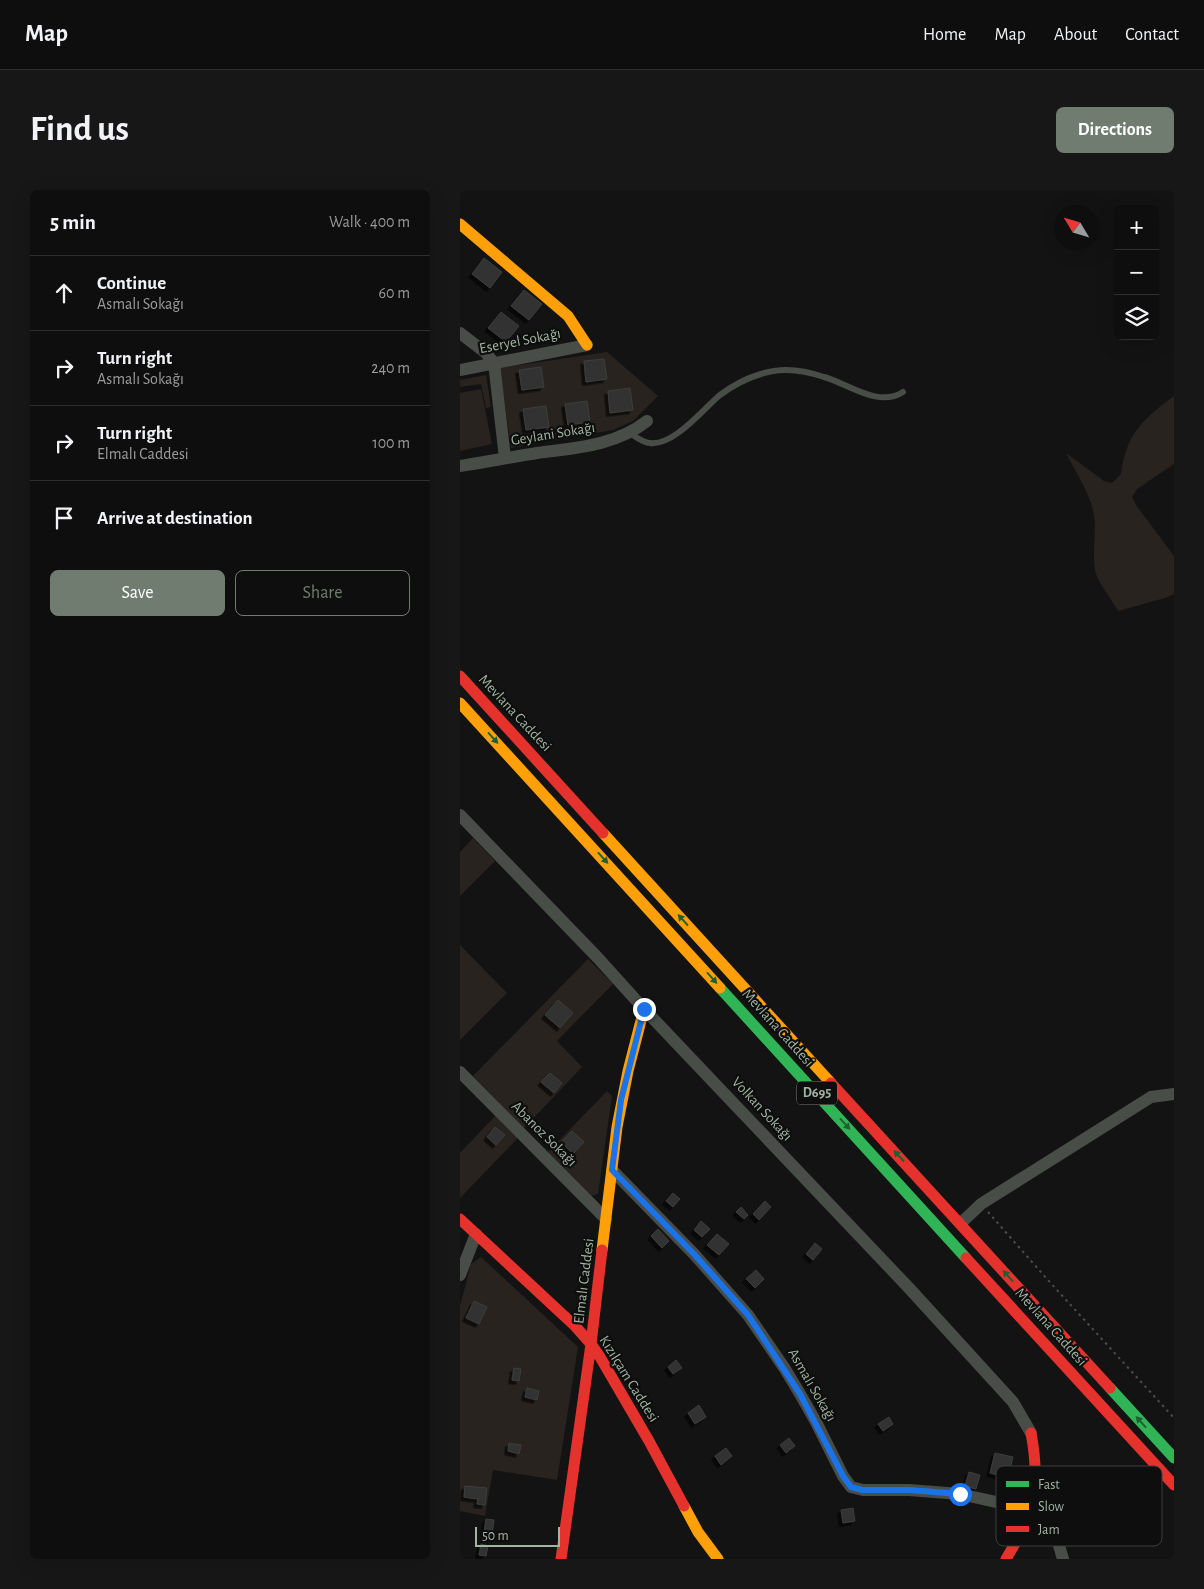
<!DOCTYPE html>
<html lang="en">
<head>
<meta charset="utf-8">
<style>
	:root { --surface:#0e0e0e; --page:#171717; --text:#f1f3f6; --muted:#9b9c9e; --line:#2e2e2e; --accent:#707c70 }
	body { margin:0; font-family:"Alegreya Sans",sans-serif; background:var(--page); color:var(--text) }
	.controls { position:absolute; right:15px; top:15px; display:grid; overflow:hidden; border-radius:8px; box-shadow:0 5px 20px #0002 }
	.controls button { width:45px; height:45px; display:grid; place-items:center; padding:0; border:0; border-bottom:1px solid var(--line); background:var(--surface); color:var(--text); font:25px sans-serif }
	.compass { position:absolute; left:594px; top:15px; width:45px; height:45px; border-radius:50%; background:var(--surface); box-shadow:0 5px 20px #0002; rotate:308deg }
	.scale { position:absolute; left:15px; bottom:12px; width:85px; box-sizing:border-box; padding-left:5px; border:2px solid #a2b5a2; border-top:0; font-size:14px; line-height:18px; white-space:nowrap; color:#a2b5a2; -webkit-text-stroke:4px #0d0e0d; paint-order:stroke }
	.stop { position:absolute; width:15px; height:15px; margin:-11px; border:4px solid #1a73e8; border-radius:50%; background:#fff }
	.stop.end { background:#1a73e8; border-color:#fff; box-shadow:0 1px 5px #0008 }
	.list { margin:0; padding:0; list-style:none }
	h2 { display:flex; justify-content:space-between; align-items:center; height:65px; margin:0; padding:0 20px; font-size:21px }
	h2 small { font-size:16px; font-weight:400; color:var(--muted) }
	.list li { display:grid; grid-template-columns:32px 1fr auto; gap:15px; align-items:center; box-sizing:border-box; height:75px; padding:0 20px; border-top:1px solid var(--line) }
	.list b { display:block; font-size:19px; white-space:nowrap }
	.list p { margin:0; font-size:16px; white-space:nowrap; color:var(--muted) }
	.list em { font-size:16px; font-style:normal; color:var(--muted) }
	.actions { display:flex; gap:10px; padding:15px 20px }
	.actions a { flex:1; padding:11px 0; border:1px solid var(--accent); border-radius:8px; text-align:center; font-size:18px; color:var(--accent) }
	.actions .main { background:var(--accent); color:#fff }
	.icon { flex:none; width:28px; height:28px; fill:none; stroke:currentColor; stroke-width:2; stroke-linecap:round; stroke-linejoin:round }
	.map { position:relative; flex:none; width:714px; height:1369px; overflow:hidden; border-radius:8px }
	header { display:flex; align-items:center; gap:30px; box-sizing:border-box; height:70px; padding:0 25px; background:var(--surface); border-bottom:1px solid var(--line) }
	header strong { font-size:24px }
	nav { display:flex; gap:28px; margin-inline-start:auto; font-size:18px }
	.intro { display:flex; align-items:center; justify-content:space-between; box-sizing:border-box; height:120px; padding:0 30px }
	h1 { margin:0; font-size:35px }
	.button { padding:12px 22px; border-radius:8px; background:var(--accent); color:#fff; font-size:18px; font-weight:700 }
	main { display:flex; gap:30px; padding:0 30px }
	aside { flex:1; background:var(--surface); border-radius:8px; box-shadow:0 5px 20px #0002 }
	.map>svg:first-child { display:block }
	.green { fill:#292320 }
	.building { fill:#303231; stroke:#3b3f3c; filter:url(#shadow) }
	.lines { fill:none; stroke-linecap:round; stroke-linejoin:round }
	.path { stroke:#484f49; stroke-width:2; stroke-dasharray:2.5 4; stroke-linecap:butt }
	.lane { stroke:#484d48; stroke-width:6 }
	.street { stroke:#484d48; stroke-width:12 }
	.fast { stroke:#30b455; stroke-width:11 }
	.slow { stroke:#ff9f0a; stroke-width:11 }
	.jam { stroke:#e5322d; stroke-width:11 }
	.oneway { fill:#1e6131 }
	.route { stroke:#1a73e8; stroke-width:6 }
	.labels { text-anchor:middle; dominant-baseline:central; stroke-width:4.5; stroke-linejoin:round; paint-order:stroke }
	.shield { fill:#0d0e0d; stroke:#758375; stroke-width:1 }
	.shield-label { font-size:14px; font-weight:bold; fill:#a2b5a2 }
	.street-label { font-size:15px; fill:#a2b5a2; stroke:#0d0e0d }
	.key { fill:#0d0e0d; stroke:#3a403a; stroke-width:1 }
	.key-label { font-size:14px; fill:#a2b5a2 }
</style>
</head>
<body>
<header>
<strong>Map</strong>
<nav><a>Home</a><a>Map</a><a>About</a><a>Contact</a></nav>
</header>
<div class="intro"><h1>Find us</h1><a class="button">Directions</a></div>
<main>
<aside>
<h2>5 min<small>Walk · 400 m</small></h2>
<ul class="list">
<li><svg class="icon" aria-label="ahead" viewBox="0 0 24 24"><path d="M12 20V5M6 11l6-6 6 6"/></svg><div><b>Continue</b><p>Asmalı Sokağı</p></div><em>60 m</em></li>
<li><svg class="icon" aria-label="right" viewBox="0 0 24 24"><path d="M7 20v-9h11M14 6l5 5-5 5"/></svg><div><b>Turn right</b><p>Asmalı Sokağı</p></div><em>240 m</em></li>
<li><svg class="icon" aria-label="right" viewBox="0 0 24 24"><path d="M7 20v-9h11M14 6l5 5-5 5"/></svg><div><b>Turn right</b><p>Elmalı Caddesi</p></div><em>100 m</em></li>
<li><svg class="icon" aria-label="arrive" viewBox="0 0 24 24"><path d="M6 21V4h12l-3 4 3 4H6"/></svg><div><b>Arrive at destination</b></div></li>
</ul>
<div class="actions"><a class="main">Save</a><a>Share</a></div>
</aside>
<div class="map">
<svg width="714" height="1369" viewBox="0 0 714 1369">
	<defs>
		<filter id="shadow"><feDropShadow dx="-3.5" dy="3.5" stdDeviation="0" flood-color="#0009"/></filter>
	</defs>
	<rect width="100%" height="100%" fill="#131313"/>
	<path class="green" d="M147 162 198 206 173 231 153 240 51 258 40 178Z
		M26 185 31 217 26 218 21 194 0 197V190Z
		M21 199 32 254 0 261V203Z
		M714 206V274L677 299 672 307 676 315 714 366V404L705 408 658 421C652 410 640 395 636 384 631 365 637 346 634 326 631 304 616 283 606 263L644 291 652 293 661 284C666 244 683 229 714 206Z
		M13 648 35 671 0 706V662Z
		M0 755 47 803 0 850Z
		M128 769 153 794 97 851 122 877 64 938 13 886Z
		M147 901 152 906 138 1004 131 1006 88 962Z
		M36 925 59 947 0 1008V963Z
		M21 1067 118 1157 97 1290 33 1280 25 1326 0 1321V1116L11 1074Z"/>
	<path class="building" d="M24 68 42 82 30 98 12 84Z
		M64 100 82 114 69 130 51 116Z
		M41 122 59 136 46 152 28 138Z
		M144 169 147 189 126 192 124 171Z
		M81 177 84 197 62 200 59 180Z
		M170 198 173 220 150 223 148 201Z
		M127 211 130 232 108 235 105 214Z
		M86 216 89 237 66 240 63 219Z
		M98 810 113 823 100 838 85 825Z
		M90 883 102 893 94 903 81 892Z
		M35 937 45 945 36 955 27 947Z
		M112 941 124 952 113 964 101 952Z
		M213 1003 220 1009 213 1017 206 1011Z
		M305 1011 311 1017 299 1030 293 1024Z
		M281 1017 288 1025 284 1029 276 1022Z
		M241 1031 250 1039 242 1047 234 1040Z
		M198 1039 209 1051 202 1058 191 1046Z
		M257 1044 269 1054 259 1065 247 1055Z
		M355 1053 362 1059 353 1070 346 1064Z
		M296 1080 304 1089 295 1098 286 1089Z
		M14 1111 27 1117 19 1134 6 1128Z
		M216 1170 222 1178 213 1184 208 1177Z
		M54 1178 61 1179 59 1191 52 1190Z
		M67 1198 79 1201 77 1210 65 1207Z
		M239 1215 246 1227 235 1234 228 1223Z
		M429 1227 433 1234 423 1241 418 1234Z
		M329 1248 335 1256 326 1263 320 1255Z
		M49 1253 61 1255 59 1264 48 1261Z
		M266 1258 272 1266 261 1275 255 1266Z
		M535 1263 553 1267 548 1288 530 1283Z
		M509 1282 520 1285 516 1299 505 1296Z
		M5 1296 27 1298 25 1315 17 1314 18 1309 4 1307Z
		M393 1318 395 1331 383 1333 381 1320Z
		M26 1329 34 1330 32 1344 24 1343Z
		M21 1354 28 1356 26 1366 19 1365Z"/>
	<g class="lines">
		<path class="path" d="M528 1022 587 1089 714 1228"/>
		<path class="lane" d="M170 243C176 247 183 253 190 253 214 256 243 219 260 205 272 196 287 188 301 184 321 177 344 180 364 187 389 194 418 218 443 202"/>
		<path class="street" d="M0 143 26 163 34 173 45 268
			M0 180 127 155
			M0 276C26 272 51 267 77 263 115 258 155 256 187 231
			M0 625 138 768 184 819 449 1098 553 1212 571 1243
			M0 882 146 1029
			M152 980 234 1064 288 1125 325 1179 340 1204 356 1232 383 1286 391 1297 403 1300H449L500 1304 572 1320
			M501 1033 521 1014 691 907 714 904
			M0 1085 16 1044
			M575 1303C590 1323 596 1345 603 1369"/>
		<path class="fast" d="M260 798 506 1068
			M650 1198 714 1268"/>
		<path class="slow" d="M0 34 108 126 127 155
			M0 513 260 798
			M143 643 371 893
			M142 1060 157 937 168 881 184 819
			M224 1316 238 1342 258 1369"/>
		<path class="jam" d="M0 486 143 643
			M371 893 650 1198
			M0 1029 115 1136 131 1154 140 1167 189 1251 224 1316
			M506 1068 714 1295
			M101 1369 131 1154 142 1060
			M546 1369C574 1323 581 1296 571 1243"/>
	</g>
	<defs><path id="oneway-solid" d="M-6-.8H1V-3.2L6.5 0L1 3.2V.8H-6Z" transform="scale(1.25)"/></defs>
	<g class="oneway">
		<use href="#oneway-solid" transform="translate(33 548) rotate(48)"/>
		<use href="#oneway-solid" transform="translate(143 668) rotate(48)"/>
		<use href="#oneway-solid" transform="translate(223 730) rotate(-132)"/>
		<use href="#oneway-solid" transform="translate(252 788) rotate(48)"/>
		<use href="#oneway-solid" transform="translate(385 934) rotate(48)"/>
		<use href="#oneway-solid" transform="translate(439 966) rotate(-133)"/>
		<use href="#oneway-solid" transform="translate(548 1086) rotate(-132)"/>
		<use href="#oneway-solid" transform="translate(681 1232) rotate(-132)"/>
	</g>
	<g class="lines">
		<path class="route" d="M184 819 161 910 152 980 234 1064 288 1125 340 1204 383 1286 391 1297 402 1300H449L500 1304"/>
	</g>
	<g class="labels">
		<rect class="shield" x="337" y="891.5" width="40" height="23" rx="4"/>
		<g class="shield-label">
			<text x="357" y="903">D695</text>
		</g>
		<g class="street-label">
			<text transform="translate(60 151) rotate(-11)">Eseryel Sokağı</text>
			<text transform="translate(93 244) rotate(-9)">Geylani Sokağı</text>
			<text transform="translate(55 523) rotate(47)">Mevlana Caddesi</text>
			<text transform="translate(318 838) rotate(48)">Mevlana Caddesi</text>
			<text transform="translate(302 919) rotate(47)">Volkan Sokağı</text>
			<text transform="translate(84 944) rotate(45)">Abanoz Sokağı</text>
			<text transform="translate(124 1091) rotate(-83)">Elmalı Caddesi</text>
			<text transform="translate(591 1137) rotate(48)">Mevlana Caddesi</text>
			<text transform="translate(169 1189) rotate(58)">Kızılçam Caddesi</text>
			<text transform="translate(352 1195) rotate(60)">Asmalı Sokağı</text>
		</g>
	</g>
	<rect x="536" y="1276" width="166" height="80" rx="8" class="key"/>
	<rect x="546" y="1291" width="23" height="6" fill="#30b455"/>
	<rect x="546" y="1313" width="23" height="7" fill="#ff9f0a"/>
	<rect x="546" y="1336" width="23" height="6" fill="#e5322d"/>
	<g class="key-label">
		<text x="578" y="1299">Fast</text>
		<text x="578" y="1321">Slow</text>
		<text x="578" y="1344">Jam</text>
	</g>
</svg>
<div class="controls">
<button>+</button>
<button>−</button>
<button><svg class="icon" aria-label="layers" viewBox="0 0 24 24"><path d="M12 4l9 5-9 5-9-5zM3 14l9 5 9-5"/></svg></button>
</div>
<svg class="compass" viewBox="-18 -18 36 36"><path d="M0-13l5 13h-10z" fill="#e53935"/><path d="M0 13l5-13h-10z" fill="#9b9c9e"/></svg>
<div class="scale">50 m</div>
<div class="stop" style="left:500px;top:1304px"></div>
<div class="stop end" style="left:184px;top:819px"></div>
</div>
</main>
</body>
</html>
